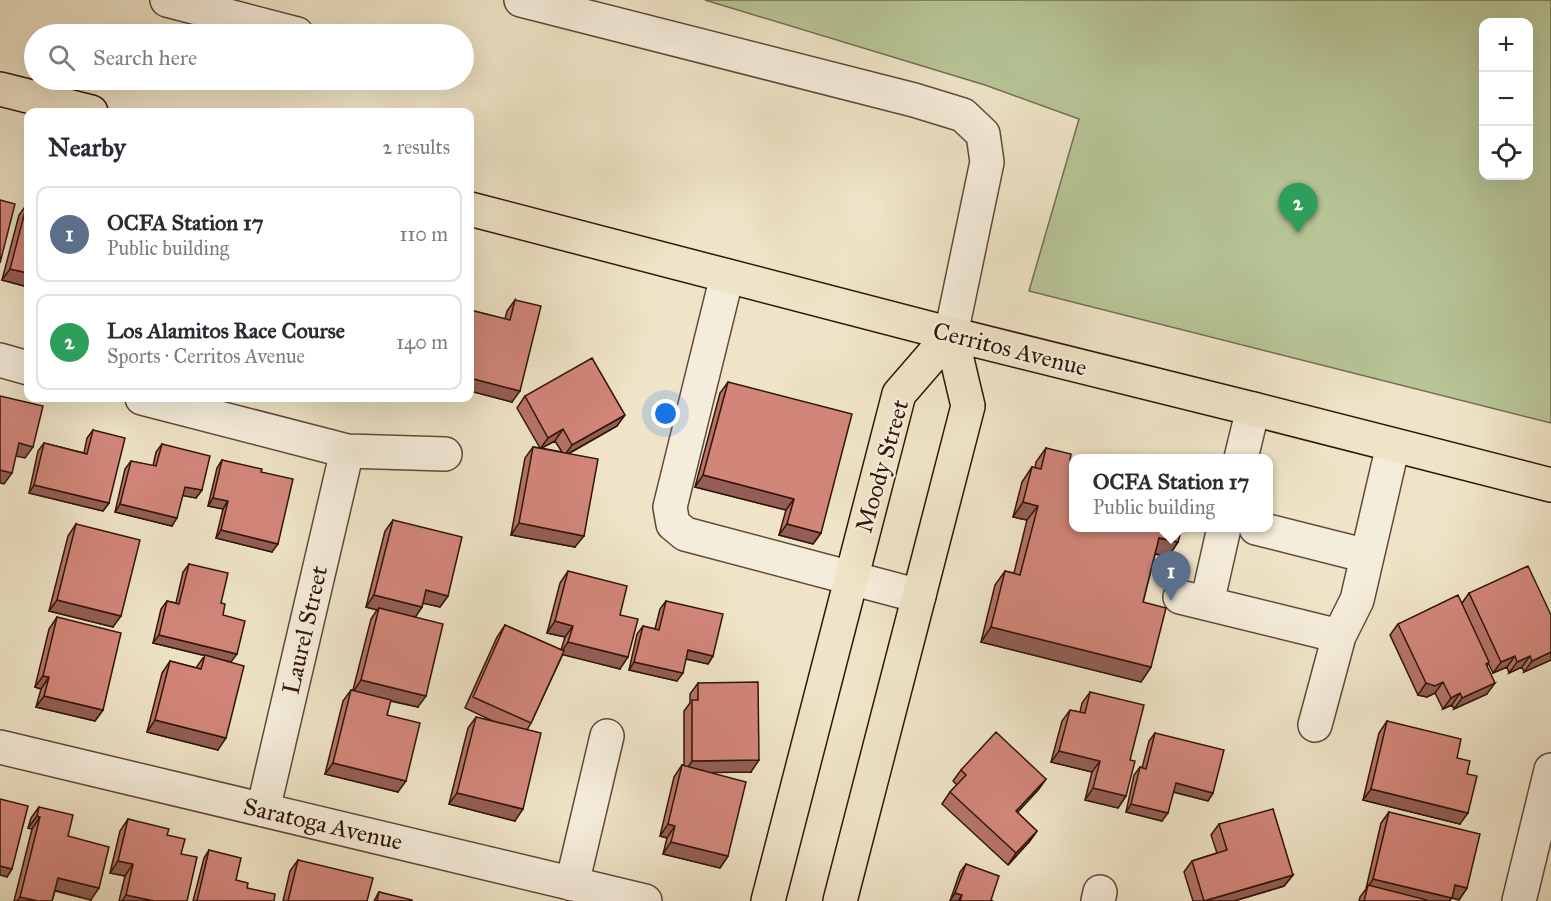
<!DOCTYPE html>
<html lang="en">
<head>
<meta charset="utf-8">
<style>
	:root { --surface:#fff; --page:#f7f7f7; --text:#2b2b33; --muted:#7c7c81; --line:#e1e1e2; --accent:#ea580c }
	body { margin:0; font-family:"IM FELL Great Primer",serif; background:var(--page); color:var(--text) }
	.controls { position:absolute; right:18px; top:18px; display:grid; overflow:hidden; border-radius:12px; box-shadow:0 6px 24px #0002 }
	.controls button { width:54px; height:54px; display:grid; place-items:center; padding:0; border:0; border-bottom:2px solid var(--line); background:var(--surface); color:var(--text); font:30px sans-serif }
	.you { position:absolute; left:666px; top:414px; width:21px; height:21px; margin:-15px; border:4px solid #fff; border-radius:50%; background:#1a73e8; box-shadow:0 0 0 9px #1a73e833 }
	.badge { display:grid; place-items:center; width:39px; height:39px; border-radius:50%; background:var(--accent); color:#fff; font-size:20px; font-weight:700 }
	.pin { position:absolute; translate:-50% -50px; filter:drop-shadow(0 2px 3px #0008) }
	.pin::after { content:''; position:absolute; top:32px; width:21px; height:18px; background:inherit; clip-path:polygon(0 0,100% 0,50% 100%) }
	.popup { position:absolute; left:1069px; top:454px; width:204px; height:78px; box-sizing:border-box; display:grid; place-content:center; border-radius:12px; background:var(--surface); filter:drop-shadow(0 2px 4px #0005); font-size:20px; white-space:nowrap; color:var(--muted) }
	.popup b { font-size:22px; color:var(--text) }
	.popup::after { content:''; position:absolute; left:50%; top:100%; margin-left:-12px; border:12px solid transparent; border-top-color:var(--surface) }
	.list { margin:0; padding:0; list-style:none }
	h2 { display:flex; justify-content:space-between; align-items:center; height:78px; margin:0; padding:0 24px; font-size:26px }
	h2 small { font-size:20px; font-weight:400; color:var(--muted) }
	.list li { display:grid; grid-template-columns:39px 1fr auto; gap:18px; align-items:center; box-sizing:border-box; height:96px; margin:0 12px 12px; padding:0 12px; border:2px solid var(--line); border-radius:12px }
	.list b { display:block; font-size:22px; white-space:nowrap }
	.list p { margin:0; font-size:20px; white-space:nowrap; color:var(--muted) }
	.list em { font-size:20px; font-style:normal; color:var(--muted) }
	.icon { flex:none; width:33px; height:33px; fill:none; stroke:currentColor; stroke-width:2; stroke-linecap:round; stroke-linejoin:round }
	.map { position:relative; flex:none; width:1551px; height:901px; overflow:hidden }
	.search { position:absolute; background:var(--surface); box-shadow:0 6px 24px #0002; left:24px; top:24px; width:450px; height:66px; display:flex; align-items:center; gap:15px; box-sizing:border-box; padding:0 21px; border-radius:33px; color:var(--muted); font-size:22px }
	.panel { position:absolute; background:var(--surface); box-shadow:0 6px 24px #0002; left:24px; top:108px; width:450px; height:294px; border-radius:12px }
	.map>svg:first-child { display:block }
	.green { fill:#b7c597; stroke:#746d50; stroke-width:1.5; fill-rule:evenodd }
	.lines { fill:none; stroke-linecap:round; stroke-linejoin:round }
	.minor-casing { stroke:#604938; stroke-width:36 }
	.major-casing { stroke:#311509; stroke-width:36 }
	.minor { stroke:#f5eddb; stroke-width:33 }
	.major { stroke:#efe4c7; stroke-width:33 }
	.wall { fill:#b57369; stroke:#311509; stroke-width:1.5; fill-rule:evenodd }
	.shaded-wall { fill:#935e55; stroke:#311509; stroke-width:1.5 }
	.building { fill:#d2867a; stroke:#311509; stroke-width:1.5 }
	.labels { text-anchor:middle; dominant-baseline:central; stroke-width:4.5; stroke-linejoin:round; paint-order:stroke }
	.street-label { font-size:24px; fill:#311509; stroke:#f5eddb }
</style>
</head>
<body>
<div class="map">
<svg width="1551" height="901" viewBox="0 0 1551 901">
	<rect width="100%" height="100%" fill="#efe4c7"/>
	<filter id="stains"><feTurbulence type="fractalNoise" baseFrequency=".00333" numOctaves="4"/><feColorMatrix values="0 0 0 0 .2 0 0 0 0 .09 0 0 0 0 .02 0 0 0 .5 -.17"/></filter>
	<radialGradient id="worn" r=".72"><stop offset=".6" stop-color="#630" stop-opacity="0"/><stop offset="1" stop-color="#630" stop-opacity=".3"/></radialGradient>
	<path class="green" d="M705 0H1551V423L1029 291 1079 119 985 85ZM1484 22H1528V176H1484Z"/>
	<g class="lines">
		<g class="minor-casing">
			<path id="minor" d="M167 0 297 34
				M521 0 914 100 963 115 983 134 987 162 951 334
				M727 276 670 507 673 524 685 534 919 596
				M0 360 28 368
				M142 398 347 451 445 454
				M1241 458 1253 409
				M1256 528 1367 556
				M1180 597 1339 636
				M1207 603 1224 528
				M1315 725 1339 636 1357 600 1393 445
				M0 747 645 901
				M263 810 347 451
				M572 884 607 736
				M1098 901 1100 892
				M1519 901 1551 770"/>
		</g>
		<g class="major-casing">
			<path id="major" d="M0 89 91 112
				M470 209 951 334 1257 410 1551 485
				M768 901 899 394 951 334
				M840 901 968 406 951 334"/>
		</g>
		<use href="#minor" class="minor"/>
		<use href="#major" class="major"/>
	</g>
	<path class="wall" d="M27 204H28V287L2 280 19 215Z
		M515 300 512 402 470 391V310L505 319 507 311Z
		M728 382 821 533 813 544 779 535 786 510 695 487 720 393Z
		M525 396 617 426 568 454 575 547 511 535 525 458 533 447 540 448 517 408ZM555 441 562 452 541 448Z
		M93 430 109 503 103 511 29 493 38 451 44 443 84 453 87 438Z
		M162 444 202 490 196 498 183 495 172 526 115 512 125 469 131 461 153 466 156 452Z
		M1046 448 1070 460 1178 542 1168 557 1155 554 1143 602 1151 667 1141 682 981 642 995 585 1005 571 1014 573 1027 520 1013 517 1022 482 1032 467 1035 468 1036 462Z
		M222 460 261 472 272 552 216 538 223 509 208 506 217 468Z
		M393 520 448 596 440 607 423 603 422 607 415 617 418 707 390 701 387 715 398 792 325 774 343 701 351 690H353L371 619 377 610 366 607 385 531Z
		M76 524 113 627 49 611 68 536Z
		M189 564 221 603 231 662 153 643 161 609 167 601 176 603 183 572Z
		M568 571 620 615V669L563 654 531 723 527 730 515 821 449 804 468 728 476 717 495 722 465 708 497 637 505 625 561 650 565 637 547 633 560 583Z
		M1469 593 1551 660 1524 672 1522 667 1509 673 1507 667 1493 673 1488 663 1487 665V694L1454 709 1452 705 1443 709 1435 693 1427 697 1418 695 1390 635 1398 624 1462 603Z
		M666 601 713 656 708 664 686 659 677 681 629 670 637 634 643 626 655 629 660 609Z
		M57 617 103 710 95 721 36 707 41 689 35 687 49 629Z
		M205 655 218 750 147 732 162 673 170 661 196 668Z
		M698 683 751 772H710L728 856 720 868 663 854 667 838 660 836 674 777 682 765 684 766V711L690 703V694Z
		M1090 692 1130 760 1126 796 1118 808 1085 800 1092 772 1051 762 1062 721 1070 710 1080 712 1082 703Z
		M1387 721 1457 758 1467 774 1460 824 1363 800 1379 733Z
		M1155 733 1213 793 1208 801 1173 792 1162 821 1126 812 1134 775 1140 767 1142 768 1149 741Z
		M961 770 1046 779 1038 790 1017 812 1037 831 1029 842 1008 865 942 804 950 792 957 785 953 781Z
		M39 807 68 836 91 900 55 891 52 901H14L32 829 28 828 31 818Z
		M1389 812 1467 888 1459 900 1452 898 1449 901H1359L1360 897 1366 889 1381 823Z
		M128 819 167 835 181 854 187 901H119L125 876 110 873 120 831Z
		M1219 824 1293 875 1284 886 1234 901H1193L1184 872 1192 861 1217 853 1211 835Z
		M209 850 236 880 247 888 274 901H193L204 858Z
		M298 860 367 901H283L290 871Z
		M966 864 991 900 993 901H950L960 872Z
		M379 892 412 901H374Z"/>
	<path class="shaded-wall" d="M10 269 28 273V287L2 280Z
		M470 378 520 391 512 402 470 391Z
		M625 415 617 426 564 456 572 445Z
		M563 429 555 441 540 449 548 438Z
		M19 443 33 447 25 458 11 455Z
		M0 470 12 473 4 484 0 483Z
		M703 475 794 499 786 510 695 487Z
		M34 485 109 503 103 511 29 493Z
		M185 487 202 490 196 498 179 495Z
		M213 498 228 501 223 509 208 506Z
		M1023 502 1038 506 1027 520 1013 517Z
		M120 504 177 518 172 526 115 512Z
		M519 523 584 536 575 547 511 535Z
		M787 524 821 533 813 544 779 535Z
		M221 530 278 544 272 552 216 538Z
		M1159 538 1178 542 1168 557 1149 552Z
		M426 590 448 596 440 607 418 602Z
		M374 595 422 607 414 619 379 608 377 610 366 607Z
		M57 600 121 616 113 627 49 611Z
		M555 621 573 626 565 637 547 633Z
		M991 627 1151 667 1141 682 981 642Z
		M159 635 237 654 231 662 153 643Z
		M568 642 628 657 620 669 560 654Z
		M688 650 713 656 708 664 682 658Z
		M1551 652V660L1524 672 1532 661Z
		M1515 656 1507 667 1493 673 1501 662Z
		M1530 656 1522 667 1509 673 1517 662Z
		M634 662 683 673 677 681 629 670Z
		M43 676 49 677 41 689 35 687Z
		M361 680 426 696 418 707 353 692Z
		M1443 682 1435 693 1427 697 1418 695 1426 683Z
		M1495 683 1487 694 1454 709 1462 698Z
		M1460 693 1452 705 1443 709 1451 698Z
		M44 696 103 710 95 721 36 707Z
		M155 720 226 738 218 750 147 732Z
		M1059 751 1100 761 1092 772 1051 762Z
		M759 760 751 772 684 773 692 761Z
		M333 763 406 781 398 792 325 774Z
		M1046 779 1038 790 1008 823 1016 811Z
		M1176 783 1213 793 1208 801 1170 791Z
		M1093 788 1126 796 1118 808 1085 800Z
		M1371 789 1468 813 1460 824 1363 800Z
		M457 793 523 809 515 821 449 804Z
		M1131 804 1168 813 1162 821 1126 812Z
		M37 816 40 817 32 829 28 828Z
		M668 824 675 826 667 838 660 836Z
		M1037 831 1029 842 1008 865 1016 853Z
		M671 842 728 856 720 868 663 854Z
		M118 861 133 864 125 876 110 873Z
		M0 866 12 869 7 877 0 875Z
		M1293 875 1284 886 1234 901H1204Z
		M58 878 99 888 91 900 50 889Z
		M1373 879 1452 898 1449 901H1409L1368 887Z
		M1455 885 1467 888 1459 900 1447 896Z
		M955 893 962 895 958 901H950Z
		M126 895 154 901H122Z
		M20 897 38 901H17Z"/>
	<path class="building" d="M0 200 15 204 0 263Z
		M27 204H28V273L10 269Z
		M515 300 541 306 520 391 470 378V310L510 320Z
		M592 358 625 415 572 445 563 429 548 438 525 396Z
		M728 382 852 414 821 533 787 524 794 499 703 475Z
		M0 396 43 406 33 447 19 443 12 473 0 470Z
		M93 430 125 438 109 503 34 485 44 443 87 454Z
		M162 444 210 456 202 490 185 487 177 518 120 504 131 461 156 466Z
		M533 447 598 459 584 536 519 523Z
		M1046 448 1071 454 1070 460 1074 461V528H1182L1178 542 1159 538 1143 602 1166 608 1151 667 991 627 1005 571 1020 575 1038 506 1023 502 1032 467 1041 469Z
		M222 460 262 469 261 472 293 479 278 544 221 530 228 501 213 498Z
		M393 520 462 537 448 596 426 590 422 607 374 595Z
		M76 524 140 540 121 616 57 600Z
		M189 564 228 573 221 603 225 604 223 615 245 621 237 654 159 635 167 601 179 604Z
		M1528 566 1551 615V652L1532 661 1530 656 1517 662 1515 656 1501 662 1469 593Z
		M568 571 627 586 620 615 638 619 628 657 568 642 573 626 555 621Z
		M1458 595 1489 662 1486 664 1495 683 1462 698 1460 693 1451 698 1443 682 1435 686 1426 683 1398 624Z
		M666 601 723 614 713 656 688 650 683 673 634 662 643 626 659 630Z
		M379 608 443 624 426 696 361 680Z
		M57 617 121 633 103 710 44 696 49 677 43 676Z
		M505 625 564 651 531 723 473 697Z
		M205 655 244 666 226 738 155 720 170 661 201 669Z
		M758 682 759 760 692 761V700H698V683Z
		M351 690 391 700 387 715 420 723 406 781 333 763Z
		M1090 692 1144 705 1130 760 1135 761 1126 796 1093 788 1100 761 1059 751 1070 710 1085 713Z
		M476 717 541 733 523 809 457 793Z
		M1387 721 1461 739 1457 758 1470 761 1467 774 1477 776 1468 813 1371 789Z
		M996 732 1046 779 1016 811 1037 831 1016 853 950 792 966 775 961 770Z
		M1155 733 1224 750 1213 793 1176 783 1168 813 1131 804 1140 767 1146 769Z
		M682 765 746 782 728 856 671 842 675 826 668 824Z
		M0 799 28 806 12 869 0 866Z
		M39 807 73 815 68 836 109 847 99 888 58 878 52 901H38L20 897 40 817 37 816Z
		M1273 809 1293 875 1204 901 1192 861 1227 850 1219 824Z
		M1389 812 1480 834 1467 888 1455 885 1452 898 1373 879Z
		M128 819 169 829 167 835 185 839 181 854 197 857 187 901H154L126 895 133 864 118 861Z
		M209 850 241 858 236 880 248 883 247 888 275 894 274 901H197Z
		M298 860 373 878 367 901H288Z
		M966 864 999 876 991 900 993 901H960L962 895 955 893Z
		M1368 885 1427 900V901H1364Z
		M379 892 412 900V901H377Z"/>
	<g class="labels">
		<g class="street-label">
			<text transform="translate(1010 349) rotate(14)">Cerritos Avenue</text>
			<text transform="translate(882 466) rotate(-74)">Moody Street</text>
			<text transform="translate(305 630) rotate(-77)">Laurel Street</text>
			<text transform="translate(323 824) rotate(13)">Saratoga Avenue</text>
		</g>
	</g>
	<rect width="100%" height="100%" filter="url(#stains)"/>
	<rect width="100%" height="100%" fill="url(#worn)"/>
</svg>
<div class="controls">
<button>+</button>
<button>−</button>
<button><svg class="icon" aria-label="locate" viewBox="0 0 24 24"><circle cx="12" cy="12" r="6"/><path d="M12 2v4M12 18v4M2 12h4M18 12h4"/></svg></button>
</div>
<div class="you"></div>
<div class="pin badge" style="left:1171px;top:601px;background:#5c6f8a">1</div>
<div class="popup"><b>OCFA Station 17</b>Public building</div>
<div class="pin badge" style="left:1298px;top:233px;background:#2e9e5b">2</div>
<div class="search"><svg class="icon" aria-label="search" viewBox="0 0 24 24"><circle cx="10" cy="10" r="6"/><path d="M15 15l6 6"/></svg>Search here</div>
<section class="panel">
<h2>Nearby<small>2 results</small></h2>
<ul class="list">
<li><span class="badge" style="background:#5c6f8a">1</span><div><b>OCFA Station 17</b><p>Public building</p></div><em>110 m</em></li>
<li><span class="badge" style="background:#2e9e5b">2</span><div><b>Los Alamitos Race Course</b><p>Sports · Cerritos Avenue</p></div><em>140 m</em></li>
</ul>
</section>
</div>
</body>
</html>
